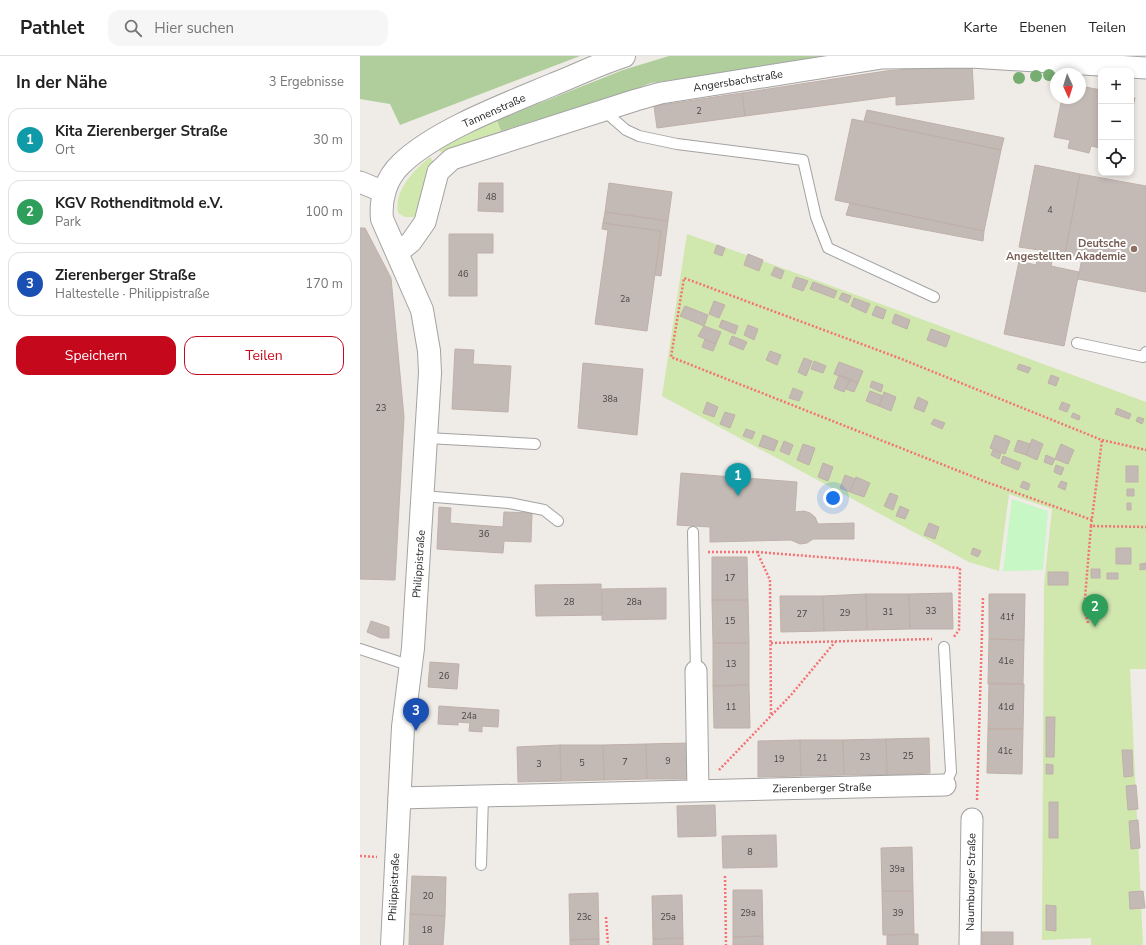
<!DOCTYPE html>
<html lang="de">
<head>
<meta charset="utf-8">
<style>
	:root { --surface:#fff; --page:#f6f6f6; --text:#222; --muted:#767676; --line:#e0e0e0; --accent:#c6081d }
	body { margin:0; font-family:"Nunito Sans",sans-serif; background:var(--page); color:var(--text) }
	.controls { position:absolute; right:12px; top:12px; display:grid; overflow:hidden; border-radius:8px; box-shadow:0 2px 6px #0003 }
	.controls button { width:36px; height:36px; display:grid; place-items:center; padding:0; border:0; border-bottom:1px solid var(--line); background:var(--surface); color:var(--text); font:20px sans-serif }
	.compass { position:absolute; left:690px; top:12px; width:36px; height:36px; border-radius:50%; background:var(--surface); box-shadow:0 2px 6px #0003; rotate:176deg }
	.you { position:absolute; left:473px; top:442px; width:14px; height:14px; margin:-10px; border:3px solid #fff; border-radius:50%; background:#1a73e8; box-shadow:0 0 0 6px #1a73e833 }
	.badge { display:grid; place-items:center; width:26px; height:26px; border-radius:50%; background:var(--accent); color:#fff; font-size:13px; font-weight:700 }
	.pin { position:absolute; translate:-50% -33px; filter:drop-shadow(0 1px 2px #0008) }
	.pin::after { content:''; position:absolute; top:21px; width:14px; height:12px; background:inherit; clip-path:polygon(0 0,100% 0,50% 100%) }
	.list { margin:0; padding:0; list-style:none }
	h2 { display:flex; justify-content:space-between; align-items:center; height:52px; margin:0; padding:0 16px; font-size:17px }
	h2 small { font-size:13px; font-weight:400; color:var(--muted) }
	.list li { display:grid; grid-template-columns:26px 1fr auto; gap:12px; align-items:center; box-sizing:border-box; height:64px; margin:0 8px 8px; padding:0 8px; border:1px solid var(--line); border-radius:12px }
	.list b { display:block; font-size:15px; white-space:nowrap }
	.list p { margin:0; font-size:13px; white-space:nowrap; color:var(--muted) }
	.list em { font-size:13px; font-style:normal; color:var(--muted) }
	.actions { display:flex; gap:8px; padding:12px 16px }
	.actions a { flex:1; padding:9px 0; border:1px solid var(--accent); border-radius:12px; text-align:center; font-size:14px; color:var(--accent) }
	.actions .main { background:var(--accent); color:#fff }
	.icon { flex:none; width:22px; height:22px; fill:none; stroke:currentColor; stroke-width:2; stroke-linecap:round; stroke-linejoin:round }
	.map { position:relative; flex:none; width:786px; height:889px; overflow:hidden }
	header { display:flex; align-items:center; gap:24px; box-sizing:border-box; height:56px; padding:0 20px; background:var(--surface); border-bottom:1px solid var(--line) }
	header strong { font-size:19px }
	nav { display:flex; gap:22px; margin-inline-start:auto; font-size:14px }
	.search { width:280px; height:36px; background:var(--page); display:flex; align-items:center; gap:10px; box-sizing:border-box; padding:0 14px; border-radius:12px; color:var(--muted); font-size:15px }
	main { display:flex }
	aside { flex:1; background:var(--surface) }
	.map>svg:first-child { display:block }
	.grass { fill:#d0e7ae }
	.forest { fill:#b0cd9c }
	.park { fill:#c6f7c5 }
	.building { fill:#c4bab5; stroke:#c0b0a9 }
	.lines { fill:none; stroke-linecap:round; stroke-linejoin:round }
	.service-casing { stroke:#a3a3a3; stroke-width:12 }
	.minor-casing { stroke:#a3a3a3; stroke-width:23 }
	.tertiary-casing { stroke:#a3a3a3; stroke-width:24 }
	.path { stroke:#f47273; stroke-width:2.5; stroke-dasharray:2 2; stroke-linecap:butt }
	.service { stroke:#fff; stroke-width:10 }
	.minor { stroke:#fff; stroke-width:21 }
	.tertiary { stroke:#fff; stroke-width:22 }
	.tree { fill:#76ad70 }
	.education-dot { fill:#8d6e63; stroke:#fff; stroke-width:1.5 }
	.labels { text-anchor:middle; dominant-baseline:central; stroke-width:4; stroke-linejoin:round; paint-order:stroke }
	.number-label { font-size:9px; fill:#484644 }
	.street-label { font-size:11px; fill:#1f1f1f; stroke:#fff }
	.education-label { font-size:11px; font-weight:bold; fill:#785e54; stroke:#fff; text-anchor:end }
</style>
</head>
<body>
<header>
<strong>Pathlet</strong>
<div class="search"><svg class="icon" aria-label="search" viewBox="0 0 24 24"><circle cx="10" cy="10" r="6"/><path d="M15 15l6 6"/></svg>Hier suchen</div>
<nav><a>Karte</a><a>Ebenen</a><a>Teilen</a></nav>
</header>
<main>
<aside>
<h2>In der Nähe<small>3 Ergebnisse</small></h2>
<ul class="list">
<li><span class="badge" style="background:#0f9aa8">1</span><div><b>Kita Zierenberger Straße</b><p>Ort</p></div><em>30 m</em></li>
<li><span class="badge" style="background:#2e9e5b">2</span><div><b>KGV Rothenditmold e.V.</b><p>Park</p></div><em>100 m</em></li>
<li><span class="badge" style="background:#1a4fb4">3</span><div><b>Zierenberger Straße</b><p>Haltestelle · Philippistraße</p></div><em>170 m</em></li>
</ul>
<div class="actions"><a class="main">Speichern</a><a>Teilen</a></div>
</aside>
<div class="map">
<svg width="786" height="889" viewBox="0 0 786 889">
	<rect width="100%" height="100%" fill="#efebe6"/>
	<path class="grass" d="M137 64 141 75 102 90 84 99 79 94 98 82Z
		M70 101 74 107 58 157 54 161H45L38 157C34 134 54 114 70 101Z
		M327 178C481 232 633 290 786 346V613H770L783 889H731V882L682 884 684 529 692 453 649 438 639 515 609 506 302 340Z"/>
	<path class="forest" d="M0 0H220L40 69 30 48 0 43Z
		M309 0H487L291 27 246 44 141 75 137 64 263 14Z"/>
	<path class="park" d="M652 443 688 455 683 514 643 515Z"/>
	<path class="building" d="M612 8 614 43 536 49V40L385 60 382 37 526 15Z
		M720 30 741 34V92L731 90 729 97 708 92 710 84 694 81 702 42H720Z
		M382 37 385 60 297 72 294 50Z
		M771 41 775 42 771 59Z
		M507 54 644 82 641 94 504 65Z
		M492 63 641 94 624 175 475 144Z
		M675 109 720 118 705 198 659 191Z
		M720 118 786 130V236L718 223 722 202 705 198Z
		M119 127H143V156L118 155Z
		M249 127 312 136 308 165 245 156Z
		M490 147 624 175 623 185 486 159Z
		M245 156 308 165 301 220 295 219 301 175 243 167Z
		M243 167 301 175 287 275 235 268 248 174 242 173Z
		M0 172H5L31 222 44 361 35 524 0 523Z
		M89 178H133V197H117V240H89Z
		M357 189 365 192 362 200 354 197Z
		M679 194 694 197 691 210 719 216 704 290 644 278 659 205 676 209Z
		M388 198 403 204 399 215 384 209Z
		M415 211 424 215 421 223 411 219Z
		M436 221 448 225 443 235 432 231Z
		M453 226 477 235 474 242 450 233Z
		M482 237 491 240 488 247 479 243Z
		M494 242 510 248 506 257 491 250Z
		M354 245 365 249 359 262 349 258Z
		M325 250 348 259 344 270 320 260Z
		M516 250 526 254 523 263 512 259Z
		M535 258 550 264 547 273 532 267Z
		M362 264 378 270 375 278 359 271Z
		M388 269 398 273 394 284 384 279Z
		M344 270 361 276 356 288 338 280Z
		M571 273 590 280 586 291 567 284Z
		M372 280 387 286 383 294 369 288Z
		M345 283 356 288 353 295 342 291Z
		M95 293 114 294 113 308 151 310 148 356 92 353Z
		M410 295 421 299 417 309 406 304Z
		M444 302 452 305 446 320 438 316Z
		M454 305 466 310 463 317 451 313Z
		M479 306 503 315 498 327 474 318Z
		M223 307 283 313 277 379 218 372Z
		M659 308 671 312 668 317 657 313Z
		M479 319 490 323 484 336 474 332Z
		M691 319 699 322 696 330 688 327Z
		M490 323 498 327 494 336 486 333Z
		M512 325 523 329 521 336 510 331Z
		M433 332 443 336 439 345 429 342Z
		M510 335 523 340 519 350 506 345Z
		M524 336 536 341 531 355 519 350Z
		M558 341 568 346 564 356 554 352Z
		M347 346 358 351 354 361 343 357Z
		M702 346 710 349 707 356 699 353Z
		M757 352 771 358 769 363 755 358Z
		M365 356 375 359 370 372 360 368Z
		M713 357 720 360 719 364 711 361Z
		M778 361 784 363 782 368 776 365Z
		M574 363 585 367 582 373 571 368Z
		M386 373 395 376 392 383 383 380Z
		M403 379 418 385 414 395 399 390Z
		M635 379 650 385 645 398 630 392Z
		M672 383 683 388 677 404 666 399Z
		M658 384 670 388 666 399 654 395Z
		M424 385 433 389 429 399 420 395Z
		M443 388 455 392 449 409 437 404Z
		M701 388 714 394 708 408 695 403Z
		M633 394 641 397 639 403 631 399Z
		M686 399 695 403 692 409 684 406Z
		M643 400 661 407 658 414 641 407Z
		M463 407 473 411 468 425 458 421Z
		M696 409 704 412 701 419 694 416Z
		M766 410H778V426H766Z
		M321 417 437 426 435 456 444 455 450 457 455 461 458 468 494 467V483H453L447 487 440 488 431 484 350 486V471L317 469Z
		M485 419 495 423 490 436 480 432Z
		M496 421 510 427 504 441 490 436Z
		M663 425 670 428 668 434 660 431Z
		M701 425 707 427 705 434 698 431Z
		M767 433H774V440H767Z
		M530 437 538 440 533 454 524 450Z
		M767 447H771V454H767Z
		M540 450 549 454 545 463 536 460Z
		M79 451 91 452 90 467 143 471 144 456 172 457 171 486 144 485 143 497 77 493Z
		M569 467 579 471 575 483 564 479Z
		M613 492 621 495 618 501 611 498Z
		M756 492H771V508H756Z
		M352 501H387L388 544H352Z
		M786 507V513L780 514V508Z
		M731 513H740V522H731Z
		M688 516H708V529H688Z
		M747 517H758V523H747Z
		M241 528 242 559 176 560 175 529Z
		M306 532V563L242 564V533Z
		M592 537 593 573H550L549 538Z
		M506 538H549L550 573 507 574Z
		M506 538 507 574 464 575 463 540Z
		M629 538H665L664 584 629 583Z
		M420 540H463L464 575 421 576Z
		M352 544H388L389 587H353Z
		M11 565 29 571V582H21L7 576Z
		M629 583 664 584 663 628H628Z
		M353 587H389V629L353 630Z
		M70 606 99 608 97 633 68 631Z
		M629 627 664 628 663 673H628Z
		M389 629 390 672H354L353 630Z
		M79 650 139 654 138 671 122 670V676L109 675 110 667 98 666V669L78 668Z
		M686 661H695L694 701H686Z
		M628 673H663L662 718 627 717Z
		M569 682 570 717 527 719 526 683Z
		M526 683 527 719H484L483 684Z
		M440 684 441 720 398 721V685Z
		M440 684H483L484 719 441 720Z
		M329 687 330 723H287L286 688Z
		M286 688 287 723 244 724 243 689Z
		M200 689 201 725 158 726 157 691Z
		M200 689H243L244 724 201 725Z
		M762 694H772L773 720 764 721Z
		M686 708 693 709V718H686Z
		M776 729 778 753 768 754 766 730Z
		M689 746H698V782H689Z
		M355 749 356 780 318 781 317 750Z
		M778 764 780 792 771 793 769 765Z
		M416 779 417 811 363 812 362 780Z
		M552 791 553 835H522L521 792Z
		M52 820 86 821 85 860 50 858Z
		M373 834H402L403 880 373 881Z
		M522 835H553L554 878 523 879Z
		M783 835 785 852 770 853 769 836Z
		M238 837 239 883 210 884 209 838Z
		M322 839 323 882 293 883 292 840Z
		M686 849 696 850V875L686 874Z
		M50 858 85 860 83 889H49Z
		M622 876H653V889H622Z
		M558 878V889H527V879Z
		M403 880V889H373V881Z
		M323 882V889H293V883Z
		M239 883V889H210V884Z"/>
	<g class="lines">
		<g class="service-casing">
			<path id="service" d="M243 54 266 74 279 80 317 88 443 104 456 161 468 192 574 241
				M717 287 783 301 786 296
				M67 382 175 388
				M63 440 149 447 184 454 198 465
				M333 476 336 615
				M584 591 591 716 585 729
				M0 593 51 610
				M121 809 123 740"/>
		</g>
		<g class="minor-casing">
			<path id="minor" d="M0 126 24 136
				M37 197 51 186 65 166 78 116 92 103 276 44 301 37 522 2 611 1 786 12
				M336 615 338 735
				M39 742 585 729
				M610 889 612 763"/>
		</g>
		<g class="tertiary-casing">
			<path id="tertiary" d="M32 889 43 671 53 592 70 317 69 295 62 254 22 163C20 143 26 122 41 108 76 74 149 47 194 28 217 19 241 7 264 0"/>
		</g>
		<path class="path" d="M732 464 629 427 311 301 324 222 539 302 742 384 786 394
			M731 470 742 384
			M348 496H397L410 524 411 660
			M397 496 600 512 599 574 593 582
			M728 567 724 554 731 470 786 471
			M411 587 572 583
			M359 714 431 639 475 586
			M617 744 623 542
			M0 800 17 801
			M365 820 366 889
			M246 861 248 889"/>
		<use href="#service" class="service"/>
		<use href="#minor" class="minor"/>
		<use href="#tertiary" class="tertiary"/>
	</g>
	<g class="tree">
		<circle cx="689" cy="19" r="6"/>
		<circle cx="676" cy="20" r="6"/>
		<circle cx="659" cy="22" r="6"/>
	</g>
	<circle class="education-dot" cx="774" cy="193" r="4"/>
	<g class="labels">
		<g class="number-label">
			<text x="339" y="55">2</text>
			<text x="131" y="141">48</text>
			<text x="690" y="154">4</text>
			<text x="103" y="218">46</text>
			<text x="265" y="243">2a</text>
			<text x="250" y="343">38a</text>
			<text x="21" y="352">23</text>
			<text x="124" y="478">36</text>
			<text x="370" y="522">17</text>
			<text x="209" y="546">28</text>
			<text x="274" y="546">28a</text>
			<text x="571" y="555">33</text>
			<text x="528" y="556">31</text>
			<text x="485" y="557">29</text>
			<text x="442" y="558">27</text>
			<text x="647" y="561">41f</text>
			<text x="370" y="565">15</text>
			<text x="646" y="605">41e</text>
			<text x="371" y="608">13</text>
			<text x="84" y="620">26</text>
			<text x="371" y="651">11</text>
			<text x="646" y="651">41d</text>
			<text x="109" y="660">24a</text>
			<text x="645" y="695">41c</text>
			<text x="548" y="700">25</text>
			<text x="505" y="701">23</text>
			<text x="462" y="702">21</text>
			<text x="419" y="703">19</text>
			<text x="308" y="705">9</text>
			<text x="265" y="706">7</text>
			<text x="222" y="707">5</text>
			<text x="179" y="708">3</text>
			<text x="390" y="796">8</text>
			<text x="537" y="813">39a</text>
			<text x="68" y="840">20</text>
			<text x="388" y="857">29a</text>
			<text x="538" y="857">39</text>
			<text x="224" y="861">23c</text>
			<text x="308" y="861">25a</text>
			<text x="67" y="874">18</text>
		</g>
		<g class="street-label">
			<text transform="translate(378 25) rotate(-9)">Angersbachstraße</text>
			<text transform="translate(134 55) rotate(-24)">Tannenstraße</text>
			<text transform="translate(59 508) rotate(-86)">Philippistraße</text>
			<text transform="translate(462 732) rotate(-1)">Zierenberger Straße</text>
			<text transform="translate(611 826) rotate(-89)">Naumburger Straße</text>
			<text transform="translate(34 831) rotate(-87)">Philippistraße</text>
		</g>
		<g class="education-label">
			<text x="766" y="187">Deutsche<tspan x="766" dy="13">Angestellten Akademie</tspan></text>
		</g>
	</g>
</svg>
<div class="controls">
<button>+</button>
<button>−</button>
<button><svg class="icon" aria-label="locate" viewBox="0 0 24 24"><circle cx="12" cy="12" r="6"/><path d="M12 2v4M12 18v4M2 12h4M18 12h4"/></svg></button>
</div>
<svg class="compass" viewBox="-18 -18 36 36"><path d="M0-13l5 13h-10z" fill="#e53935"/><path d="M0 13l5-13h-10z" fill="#767676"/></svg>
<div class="you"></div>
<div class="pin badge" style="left:378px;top:440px;background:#0f9aa8">1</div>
<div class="pin badge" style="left:735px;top:571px;background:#2e9e5b">2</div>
<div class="pin badge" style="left:56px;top:675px;background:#1a4fb4">3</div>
</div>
</main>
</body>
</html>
